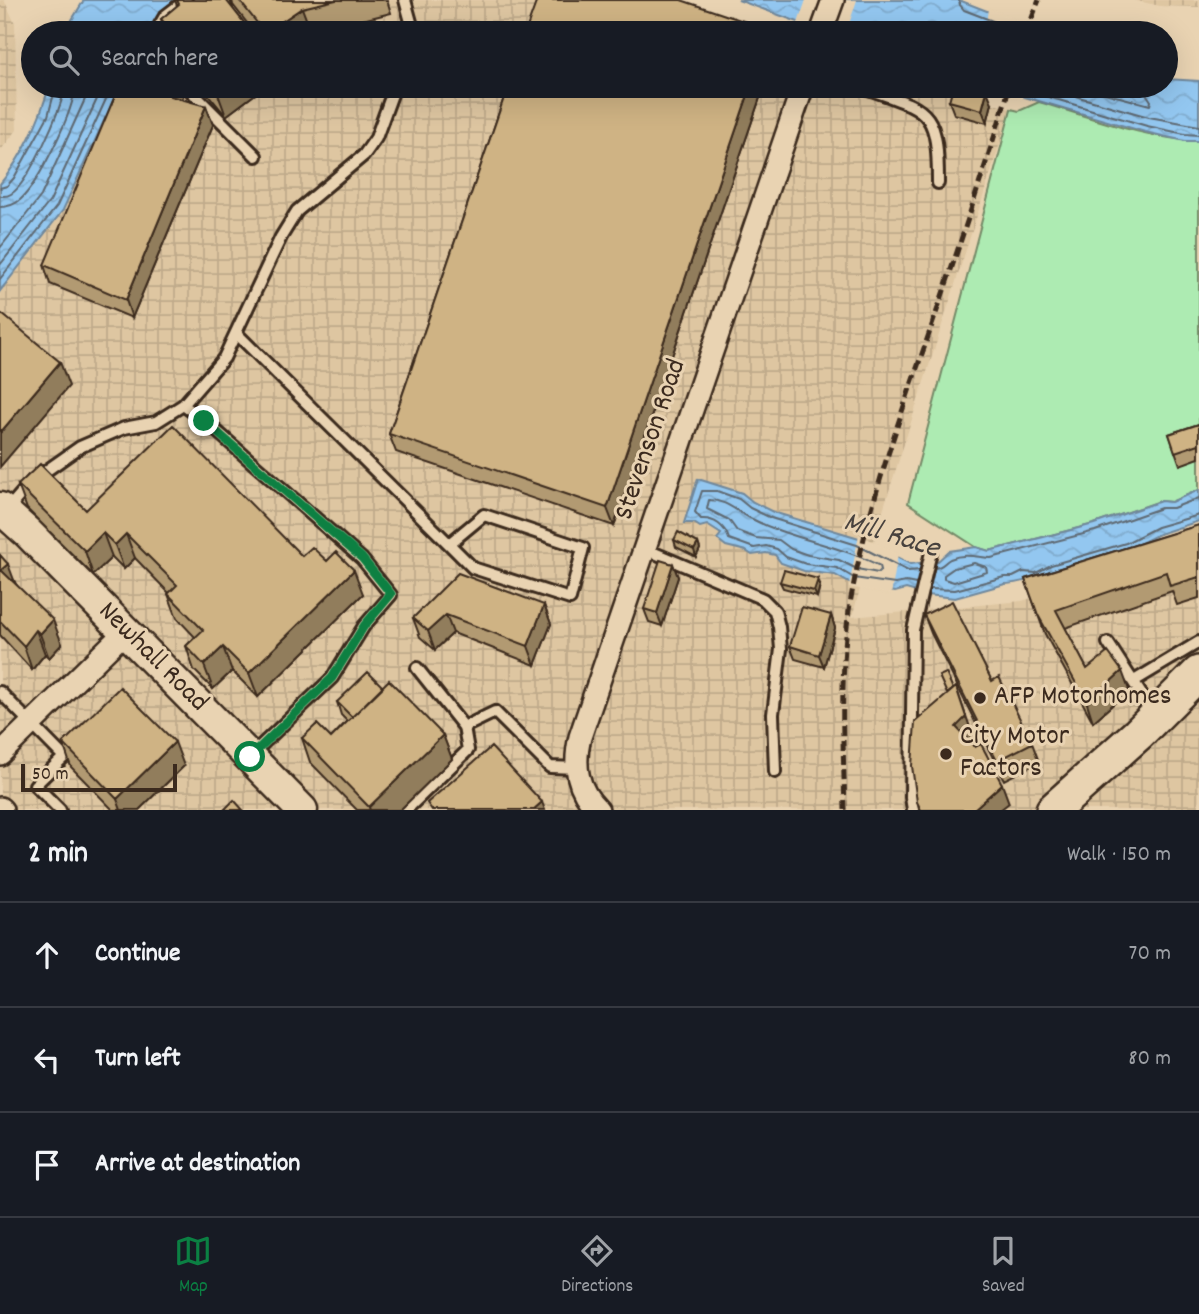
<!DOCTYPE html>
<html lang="en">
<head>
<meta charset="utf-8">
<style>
	:root { --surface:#171b24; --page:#20242c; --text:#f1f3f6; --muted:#9ea1a6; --line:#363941; --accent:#0b8043 }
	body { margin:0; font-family:Dekko,sans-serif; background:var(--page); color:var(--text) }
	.scale { position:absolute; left:21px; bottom:18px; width:156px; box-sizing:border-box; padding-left:7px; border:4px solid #3b2a1e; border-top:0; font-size:19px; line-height:24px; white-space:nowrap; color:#3b2a1e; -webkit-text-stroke:5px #e9d3b2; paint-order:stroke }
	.stop { position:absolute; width:21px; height:21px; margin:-16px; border:5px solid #0b8043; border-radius:50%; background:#fff }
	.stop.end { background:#0b8043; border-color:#fff; box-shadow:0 2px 7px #0008 }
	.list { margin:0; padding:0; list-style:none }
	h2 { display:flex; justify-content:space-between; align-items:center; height:91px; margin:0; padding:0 28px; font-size:30px }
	h2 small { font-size:23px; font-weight:400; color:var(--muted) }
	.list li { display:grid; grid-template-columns:46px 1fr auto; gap:21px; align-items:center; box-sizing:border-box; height:105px; padding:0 28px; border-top:2px solid var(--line) }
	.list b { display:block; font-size:26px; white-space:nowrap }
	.list em { font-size:23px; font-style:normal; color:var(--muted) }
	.icon { flex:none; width:38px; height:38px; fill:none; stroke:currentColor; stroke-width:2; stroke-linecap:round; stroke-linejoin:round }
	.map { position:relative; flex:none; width:1199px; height:810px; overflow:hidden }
	.search { position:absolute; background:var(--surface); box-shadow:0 7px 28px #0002; left:21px; right:21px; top:21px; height:77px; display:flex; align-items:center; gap:18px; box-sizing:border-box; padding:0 24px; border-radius:38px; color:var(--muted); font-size:26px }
	.sheet { height:406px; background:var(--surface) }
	nav { display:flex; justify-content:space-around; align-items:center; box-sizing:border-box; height:98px; border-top:2px solid var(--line); background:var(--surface); font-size:19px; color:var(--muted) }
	nav a { display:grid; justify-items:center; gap:4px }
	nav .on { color:var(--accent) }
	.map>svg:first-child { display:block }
	.industrial { fill:url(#industrial-grid) }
	.green { fill:#adebb2; stroke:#748a68; stroke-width:2 }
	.water { fill:url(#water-waves); stroke:#70889c; stroke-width:2 }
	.pier { fill:#e9d3b2 }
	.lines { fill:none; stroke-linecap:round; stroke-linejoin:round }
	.shore { stroke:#5e6972; stroke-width:2 }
	.lane-casing { stroke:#3b2a1e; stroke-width:16 }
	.street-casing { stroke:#3b2a1e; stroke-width:26 }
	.secondary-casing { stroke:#3b2a1e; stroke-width:35 }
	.primary-casing { stroke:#3b2a1e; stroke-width:38 }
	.lane { stroke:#e9d3b2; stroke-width:10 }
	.street { stroke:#e9d3b2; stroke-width:21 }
	.secondary { stroke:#e9d3b2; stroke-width:30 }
	.primary { stroke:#e9d3b2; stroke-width:33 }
	.rail { stroke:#3b2a1e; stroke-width:5; stroke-dasharray:10 5; stroke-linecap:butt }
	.wall { fill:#b29a72; stroke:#3b2a1e; stroke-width:2 }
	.shaded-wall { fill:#917d5c; stroke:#3b2a1e; stroke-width:2 }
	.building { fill:#cfb384; stroke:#3b2a1e; stroke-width:2 }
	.route { stroke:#0b8043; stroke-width:9 }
	.poi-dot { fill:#3b2a1e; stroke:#e9d3b2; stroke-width:2.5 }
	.labels { text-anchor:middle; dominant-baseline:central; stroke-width:6; stroke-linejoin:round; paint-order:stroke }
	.street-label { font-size:28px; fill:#3b2a1e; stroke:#e9d3b2 }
	.poi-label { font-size:28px; fill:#3b2a1e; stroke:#e9d3b2; text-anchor:start }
	.water-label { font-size:30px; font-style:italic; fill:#48423e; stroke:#e9d3b2 }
</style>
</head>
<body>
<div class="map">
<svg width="1199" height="810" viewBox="0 0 1199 810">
	<defs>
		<pattern id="industrial-grid" width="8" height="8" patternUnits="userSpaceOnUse" patternTransform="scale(1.75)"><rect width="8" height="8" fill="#dec6a1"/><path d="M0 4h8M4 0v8" fill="none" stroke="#bfaa8a"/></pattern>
		<pattern id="water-waves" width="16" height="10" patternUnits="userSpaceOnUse" patternTransform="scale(1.75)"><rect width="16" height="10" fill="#93c7f0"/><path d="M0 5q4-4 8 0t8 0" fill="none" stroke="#80abcd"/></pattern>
	</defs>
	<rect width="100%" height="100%" fill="#e9d3b2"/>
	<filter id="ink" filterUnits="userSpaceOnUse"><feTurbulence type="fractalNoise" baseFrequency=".0143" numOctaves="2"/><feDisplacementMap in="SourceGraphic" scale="14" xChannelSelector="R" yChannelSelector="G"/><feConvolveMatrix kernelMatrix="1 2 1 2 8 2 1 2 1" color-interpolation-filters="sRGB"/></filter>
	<g filter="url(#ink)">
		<path class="industrial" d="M0 0H4L15 23 17 130 0 151Z
			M174 0H684L720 18 769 33H145Z
			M1133 0H1199V7L1160 6Z
			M121 86H931L1011 109 882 513 852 617 1022 601 1177 550 1199 529V810H0V291L63 210Z"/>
		<path class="green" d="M1039 102C1087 116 1149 140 1199 141V490L1171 502 1160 501 1094 524 989 551 976 547 908 503 1011 109 1019 111Z"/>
		<path class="water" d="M84 0H174L145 33H64Z
			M738 0H959L1043 33H828Z
			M1166 79 1199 81V141H1185L1145 132 987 86H1166Z
			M49 86H120L63 210 0 291V184C23 156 40 120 49 86Z
			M698 479 742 493 753 502 773 512 859 538 910 564 938 561 949 551 976 547 989 551 1094 524 1161 501 1171 502 1199 490V521L1159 534 1129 549 1036 580C1024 579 1017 584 1005 584L955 598 927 595 906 589 895 592 851 584 835 575 804 571 781 563 775 555 766 553 752 555 746 551 726 546 717 539 721 534 707 525 700 527 694 523H684Z"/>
		<path class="pier" d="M806 0H857L846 33H817L797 26Z
			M988 8 1043 30 1042 33H985Z
			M983 86H1027L1022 100 985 89Z
			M859 534 898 554 891 595 849 587Z"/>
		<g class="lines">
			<path class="shore" d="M959 0 960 5 964 10 1024 33
				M1011 86 1147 126 1185 134 1199 135
				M1040 86 1149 117 1199 126
				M1078 86 1150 105 1151 101 1141 86
				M0 188 7 186 14 178 48 116 56 86
				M0 196C5 196 6 197 11 194 28 184 63 107 65 86
				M0 207C8 207 14 205 20 200 39 183 74 111 75 86
				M0 248 41 196 91 86
				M0 265 50 201 103 86
				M0 279 57 206 112 86
				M709 500C725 500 735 510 748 517 789 539 837 544 880 566L881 570 878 573 857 569 839 560 808 555 791 549 779 540 756 538 737 531 729 520 707 509Z
				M974 563 986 567 987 572 954 582 944 579V575L954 568Z
				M934 568C943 567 943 563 950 559 964 553 977 557 991 558L1095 531 1161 508H1173L1199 498
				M916 584 906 582 895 584 854 578 837 568 806 564 786 557 777 549 766 546 754 548 729 539C725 526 714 518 701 519L695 512 702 491H717L739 499 750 508 771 518 857 545 908 571 920 570
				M930 589 955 590 1004 577H1013L1023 572 1036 573 1051 565 1126 543 1157 527 1199 515"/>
			<g class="lane-casing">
				<path id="lane" d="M405 0 414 33
					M155 33 165 16 186 0
					M186 86 256 156
					M860 86C928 111 938 105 938 183
					M236 333 449 544 473 568 570 599 583 548 484 515 449 544
					M183 405 204 420 362 559 391 595 364 626 332 678 251 755
					M7 510 33 480 80 447 124 428 156 422 183 405 224 358 281 237 297 211 364 155 376 138 395 86
					M645 549 763 599 775 611 779 627 781 649 773 714 775 772
					M1108 643 1154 714
					M1134 681 1199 642
					M0 692 64 757 35 785 60 810
					M464 727 495 712 550 767 577 768
					M406 810 468 750 464 727 417 668
					M913 810 911 797 913 630 931 552"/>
			</g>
			<g class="street-casing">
				<path id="street" d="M821 33 833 0
					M0 754 126 631
					M0 808 2 810
					M598 810C577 789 573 766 580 737L803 86"/>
			</g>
			<g class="secondary-casing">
				<path id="secondary" d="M0 508 28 533 302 810"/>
			</g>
			<g class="primary-casing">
				<path id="primary" d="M1053 810 1138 734 1199 673"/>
			</g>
			<use href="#lane" class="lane"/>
			<use href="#street" class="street"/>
			<use href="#secondary" class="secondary"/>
			<use href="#primary" class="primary"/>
			<path class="rail" d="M1026 33 1039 0
				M845 810C843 740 839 668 851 598 868 505 900 417 931 328 959 248 985 167 1010 86"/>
		</g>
		<path class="wall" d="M175 0H230L233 9 252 33H166L161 19 177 6Z
			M232 0H387L391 13 309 33H255L233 5Z
			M173 86H179L183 96 182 99 206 106 213 125 132 318 50 284 44 265Z
			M201 86H266L226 116Z
			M508 86H764L614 526 396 452 389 434Z
			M949 101 992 103 987 123 954 114Z
			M1199 424V458L1180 465 1169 434Z
			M18 485 86 510 327 561 363 594 258 697 232 671 213 689 194 670 186 646 195 637 177 618 168 594 169 593 135 558 124 569 112 557 93 575 27 509Z
			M1199 525V598L1177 605 1172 591 1065 628 1087 669 1129 690 1093 722 1045 634 1025 579Z
			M674 540 698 543 700 549 696 557 676 547Z
			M0 555 16 584 62 644 49 658 45 654 32 670 0 635Z
			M673 564 678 577 662 626 649 622 644 609Z
			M780 582 820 585 817 597 783 588Z
			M544 605 551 624 535 665 453 633 435 650 420 637 413 618Z
			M831 615 835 628 824 667 795 659 790 646Z
			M924 615 992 681 1032 743 1039 762 1004 780 931 633Z
			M383 687 443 735 452 759 400 810H357L310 762 302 738H331L347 721 341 715 337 702Z
			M63 743 184 766 139 810H113L71 767Z"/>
		<path class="shaded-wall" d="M302 8 311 32 309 33H265Z
			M173 86H179L183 96 176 114 170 96Z
			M215 86H266L226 116Z
			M751 86H764L614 526 607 508Z
			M987 91 992 103 987 123 982 110Z
			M206 106 213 125 132 318 126 300Z
			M60 362 69 386 0 467V433Z
			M103 533 112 557 93 575 85 551Z
			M126 534 135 558 124 569 115 545Z
			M698 543 700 549 696 557 694 550Z
			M8 564 17 588 1 570Z
			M673 564 678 577 662 626 657 613Z
			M354 570 363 594 258 697 249 673Z
			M818 579 820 585 817 597 814 591Z
			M544 605 551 624 535 665 528 646Z
			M446 615 453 633 435 650 428 631Z
			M831 615 835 628 824 667 819 655Z
			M53 620 62 644 49 658 40 634Z
			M36 630 45 654 32 670 24 646Z
			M223 647 232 671 213 689 204 665Z
			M1122 671 1129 690 1093 722 1087 703Z
			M956 687 973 736 963 745 956 727Z
			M443 735 452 759 400 810H370L369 807Z
			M175 742 184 766 139 810H121L117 799Z
			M1002 784 1009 803 1000 810H973Z
			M542 802 545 810H533Z"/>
		<path class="building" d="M177 0H226L252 33H173L161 19 179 4Z
			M239 0H336L302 8 265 33Z
			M537 0H681L770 30 769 33H525Z
			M119 86H173L170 96 206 106 126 300 44 265Z
			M508 86H751L607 508 389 434Z
			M953 86H968L987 91 982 110 949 101Z
			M2 314 60 362 0 433V317Z
			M1199 424V444L1175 452 1169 434Z
			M173 425 302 556 312 547 327 561 336 552 354 570 249 673 223 647 204 665 186 646 203 630 168 594 177 585 126 534 115 545 103 533 85 551 18 485 40 464 86 510Z
			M1199 525V577L1170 586 1166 572 1056 610 1087 669 1108 652 1122 671 1087 703 1038 615 1025 579Z
			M678 532 698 543 694 550 674 540Z
			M0 555 8 564 1 570 53 620 40 634 36 630 24 646 0 621Z
			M660 560 673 564 657 613 644 609Z
			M784 570 818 579 814 591 780 582Z
			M458 573 544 605 528 646 446 615 428 631 413 618Z
			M952 601 992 681 999 677 1032 743 997 761 924 615Z
			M802 607 831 615 819 655 790 646Z
			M368 672 383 687 352 717 337 702Z
			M946 673 953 689 947 694 939 676Z
			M389 680 443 735 369 807 302 738 317 724 331 738Z
			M120 687 175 742 117 799 63 743Z
			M956 687 966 717 956 727 975 747 981 744 1002 784 973 810H921L917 802 912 766 915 722Z
			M491 747 542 802 533 810H432L427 803Z
			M234 800 243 810H224Z"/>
	</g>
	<g class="lines" filter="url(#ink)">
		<path class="route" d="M204 421 362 558 391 594 364 626 332 678 250 757"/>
	</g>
	<g class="poi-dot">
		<circle cx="980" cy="698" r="7"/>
		<circle cx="946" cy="754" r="7"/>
	</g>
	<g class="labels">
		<g class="street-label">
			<text transform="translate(652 440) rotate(-71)">Stevenson Road</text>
			<text transform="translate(152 658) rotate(45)">Newhall Road</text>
		</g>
		<g class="poi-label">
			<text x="994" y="698">AFP Motorhomes</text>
			<text x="960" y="738">City Motor<tspan x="960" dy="32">Factors</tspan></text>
		</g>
		<g class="water-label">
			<text transform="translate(891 537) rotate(17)">Mill Race</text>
		</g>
	</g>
</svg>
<div class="scale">50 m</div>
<div class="stop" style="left:250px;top:757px"></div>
<div class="stop end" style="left:204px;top:421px"></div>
<div class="search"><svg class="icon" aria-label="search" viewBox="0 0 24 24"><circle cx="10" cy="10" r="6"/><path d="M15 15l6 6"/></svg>Search here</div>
</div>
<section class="sheet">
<h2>2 min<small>Walk · 150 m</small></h2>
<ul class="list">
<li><svg class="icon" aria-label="ahead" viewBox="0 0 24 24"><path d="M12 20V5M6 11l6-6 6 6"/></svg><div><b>Continue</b></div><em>70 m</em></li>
<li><svg class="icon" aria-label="left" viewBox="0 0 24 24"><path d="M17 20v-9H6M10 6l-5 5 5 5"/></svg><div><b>Turn left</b></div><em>80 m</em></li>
<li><svg class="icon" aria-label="arrive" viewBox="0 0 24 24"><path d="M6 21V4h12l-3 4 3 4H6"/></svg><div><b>Arrive at destination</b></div></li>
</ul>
</section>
<nav>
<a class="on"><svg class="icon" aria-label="map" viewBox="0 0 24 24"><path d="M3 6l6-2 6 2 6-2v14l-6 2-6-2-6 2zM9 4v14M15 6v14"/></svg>Map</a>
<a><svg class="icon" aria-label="directions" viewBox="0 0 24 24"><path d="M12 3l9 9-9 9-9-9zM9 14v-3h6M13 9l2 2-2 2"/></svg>Directions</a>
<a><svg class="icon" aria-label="saved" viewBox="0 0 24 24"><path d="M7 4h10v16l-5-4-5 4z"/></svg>Saved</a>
</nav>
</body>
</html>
